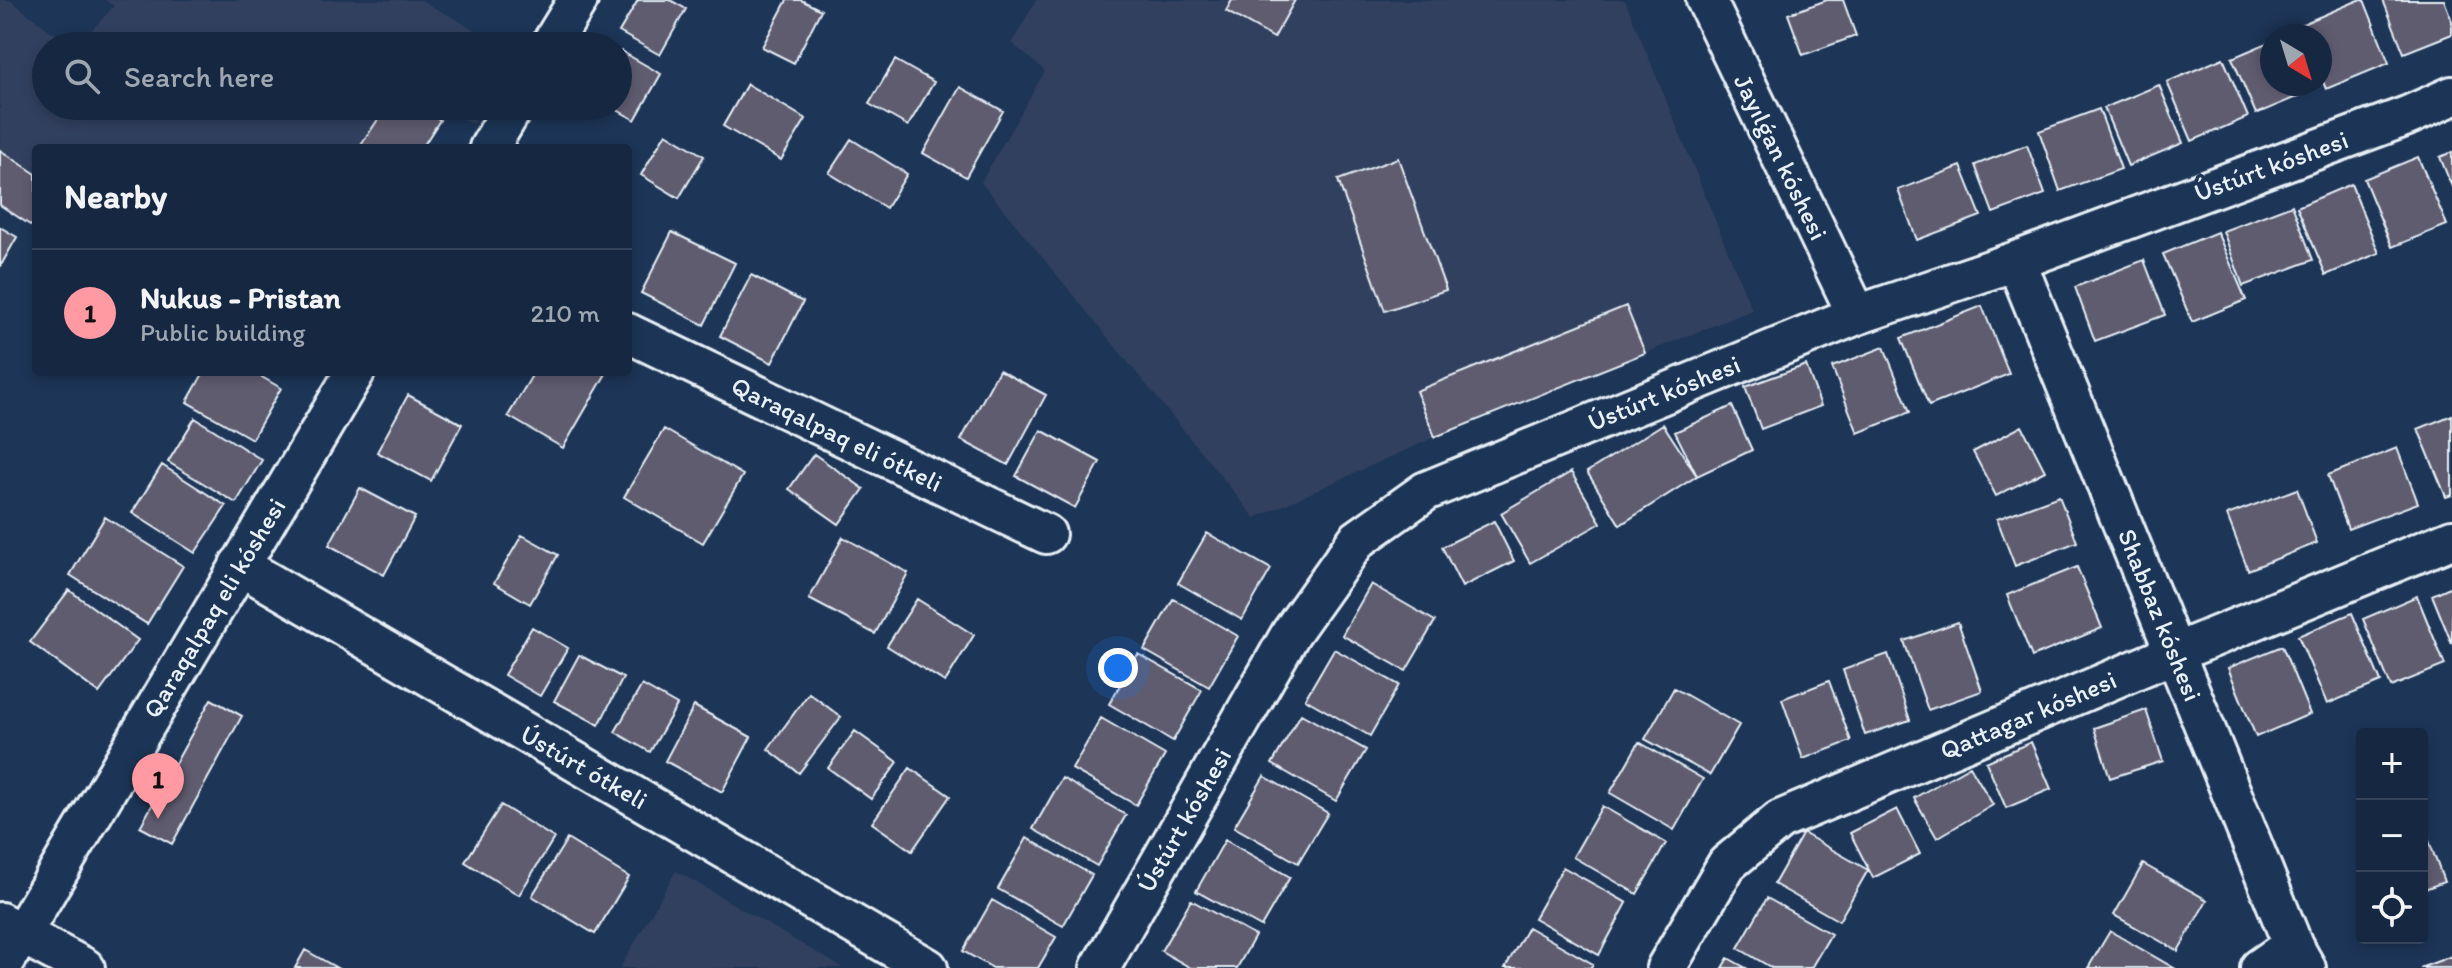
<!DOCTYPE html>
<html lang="en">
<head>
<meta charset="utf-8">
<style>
	:root { --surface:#162841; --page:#1f3048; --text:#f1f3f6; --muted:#9ea6b1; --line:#35445a; --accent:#ff9aa2 }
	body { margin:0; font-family:Itim,sans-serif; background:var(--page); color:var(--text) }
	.controls { position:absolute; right:24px; bottom:24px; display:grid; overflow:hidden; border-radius:8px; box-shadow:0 4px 12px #0003 }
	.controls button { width:72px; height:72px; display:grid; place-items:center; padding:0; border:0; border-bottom:2px solid var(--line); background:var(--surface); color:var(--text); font:40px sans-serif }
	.compass { position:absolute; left:2260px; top:24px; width:72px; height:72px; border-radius:50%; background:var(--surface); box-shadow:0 4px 12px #0003; rotate:142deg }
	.you { position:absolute; left:1118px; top:668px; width:28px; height:28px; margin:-20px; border:6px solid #fff; border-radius:50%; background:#1a73e8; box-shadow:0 0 0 12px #1a73e833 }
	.badge { display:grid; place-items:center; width:52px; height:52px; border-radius:50%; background:var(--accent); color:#111; font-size:26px; font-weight:700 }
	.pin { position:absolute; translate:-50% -66px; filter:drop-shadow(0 2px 4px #0008) }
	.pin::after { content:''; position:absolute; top:42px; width:28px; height:24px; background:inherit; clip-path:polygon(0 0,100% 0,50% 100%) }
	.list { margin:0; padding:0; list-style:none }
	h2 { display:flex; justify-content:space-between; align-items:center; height:104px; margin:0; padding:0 32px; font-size:34px }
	h2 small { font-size:26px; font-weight:400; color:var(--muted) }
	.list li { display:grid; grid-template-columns:52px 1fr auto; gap:24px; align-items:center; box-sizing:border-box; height:128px; padding:0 32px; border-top:2px solid var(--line) }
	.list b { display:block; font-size:30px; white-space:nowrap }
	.list p { margin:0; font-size:26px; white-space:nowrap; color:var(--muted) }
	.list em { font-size:26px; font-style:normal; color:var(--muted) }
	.icon { flex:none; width:44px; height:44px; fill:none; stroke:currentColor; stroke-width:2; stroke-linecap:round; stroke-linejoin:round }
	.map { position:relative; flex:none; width:2452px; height:968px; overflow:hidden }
	.search { position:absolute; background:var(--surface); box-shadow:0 4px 12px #0003; left:32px; top:32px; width:600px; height:88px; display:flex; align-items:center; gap:20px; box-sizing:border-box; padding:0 28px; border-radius:44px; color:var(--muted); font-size:30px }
	.panel { position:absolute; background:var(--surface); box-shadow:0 4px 12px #0003; left:32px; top:144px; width:600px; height:232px; border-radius:8px }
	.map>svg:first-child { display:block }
	.built { fill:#31415e }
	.building { fill:#605c70; stroke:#e8f1f8; stroke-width:2 }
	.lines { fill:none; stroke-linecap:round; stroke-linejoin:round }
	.minor-casing { stroke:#e8f1f8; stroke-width:44 }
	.minor { stroke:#1d3557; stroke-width:38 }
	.labels { text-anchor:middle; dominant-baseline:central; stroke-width:7; stroke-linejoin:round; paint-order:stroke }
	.street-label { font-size:26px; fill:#e8f1f8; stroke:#1d3557 }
</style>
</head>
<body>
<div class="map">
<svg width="2452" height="968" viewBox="0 0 2452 968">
	<rect width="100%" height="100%" fill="#1d3557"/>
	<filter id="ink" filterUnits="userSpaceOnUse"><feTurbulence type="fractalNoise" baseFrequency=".0125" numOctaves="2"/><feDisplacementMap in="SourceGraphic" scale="16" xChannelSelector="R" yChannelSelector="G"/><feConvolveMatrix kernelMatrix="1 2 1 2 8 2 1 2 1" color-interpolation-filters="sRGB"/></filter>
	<g filter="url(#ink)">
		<path class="built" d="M0 0H10L53 33 82 41 114 6 105 0H421L504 46H46V106H483L473 124 447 110 422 148H36V174L0 150Z
			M1036 0H1625L1752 310 1645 353 1625 307 1417 391 1435 437 1255 518 981 182 1045 71 1012 43Z
			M676 871 843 968H620Z"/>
		<path class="building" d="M638 0H670L686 9 660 55 619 32Z
			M787 0H801L821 10 794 63 762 47Z
			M1232 0H1295L1274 38 1226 11Z
			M1827 0H1843L1856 36 1803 55 1788 14Z
			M2359 0H2364L2389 63 2326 89 2320 75V36H2304L2300 25Z
			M2383 0H2444L2452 21V34L2404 53Z
			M2272 41V84H2311L2313 90 2256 114 2232 58Z
			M621 51 661 74 635 120 610 106H618V56Z
			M2223 58 2248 117 2192 141 2167 82Z
			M895 60 934 82 908 126 869 104Z
			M747 84 806 119 781 160 723 126Z
			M2159 85 2183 143 2128 166 2104 108Z
			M960 87 1003 111 966 177 923 153Z
			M387 106H419L440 120 422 148H359Z
			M2099 109 2121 169 2060 191 2039 131Z
			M666 133 704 156 679 198 641 175Z
			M851 139 907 174 886 208 829 173Z
			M2027 145 2045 194 1993 213 1975 165Z
			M0 150 36 174V229L0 205Z
			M2452 152V187L2440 157Z
			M2418 157 2447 225 2392 247 2364 179Z
			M1398 158 1446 290 1385 311 1338 180Z
			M1961 166 1981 216 1917 240 1898 190Z
			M2351 184 2379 253 2326 275 2297 207Z
			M2292 205 2313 260 2243 286 2223 231Z
			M0 227 17 237 0 267Z
			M672 232 735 263 704 325 641 293Z
			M2217 232 2246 300 2192 322 2163 254Z
			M2144 260 2165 315 2095 341 2075 287Z
			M751 275 803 302 772 363 720 336Z
			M1626 306 1645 353 1435 437 1416 391Z
			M1982 306 2009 374 1929 406 1901 338Z
			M1884 347 1910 412 1858 433 1832 367Z
			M1806 365 1821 406 1761 429 1745 387Z
			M999 370 1046 395 1008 465 961 440Z
			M204 372H253L281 388 252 439 187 402Z
			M534 372H607L563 448 508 416Z
			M408 395 462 424 431 481 377 452Z
			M1732 406 1752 450 1697 476 1675 432Z
			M2452 415V495L2446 497 2418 429Z
			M195 418 262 460 236 503 168 462Z
			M1663 424 1697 476 1620 525 1587 472Z
			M2022 426 2045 471 1996 496 1973 452Z
			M664 429 743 475 703 543 624 497Z
			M1041 430 1100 462 1075 508 1016 476Z
			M2397 448 2418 503 2348 529 2328 475Z
			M814 454 864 489 839 524 789 489Z
			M162 465 226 506 195 553 132 513Z
			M1571 472 1601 523 1530 563 1501 513Z
			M360 488 415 517 384 575 329 545Z
			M2297 489 2317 543 2248 570 2227 515Z
			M2059 496 2077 542 2015 566 1997 519Z
			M105 517 183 566 147 624 70 575Z
			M1494 521 1514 561 1462 587 1442 547Z
			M1207 533 1271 569 1242 620 1178 583Z
			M522 535 558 555 530 604 494 583Z
			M843 537 908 573 875 634 809 599Z
			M2077 567 2102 628 2032 657 2007 595Z
			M1371 584 1435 621 1406 671 1342 635Z
			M2452 586V644L2432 595Z
			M69 590 138 640 99 693 30 642Z
			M2417 596 2445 665 2391 687 2363 619Z
			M917 599 974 635 945 682 887 646Z
			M1173 599 1238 636 1209 687 1144 650Z
			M2352 613 2381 682 2327 704 2298 636Z
			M1958 622 1982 691 1928 710 1904 641Z
			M532 627 568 648 540 696 504 675Z
			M2282 646 2310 714 2256 737 2228 668Z
			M1334 649 1399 685 1370 736 1305 699Z
			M1138 654 1202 690 1173 741 1109 704Z
			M1888 654 1910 720 1865 735 1843 670Z
			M579 655 623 678 599 725 554 701Z
			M1829 681 1851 741 1803 759 1782 699Z
			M642 685 677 705 650 752 615 732Z
			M1674 688 1739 725 1710 775 1645 739Z
			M809 693 841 717 799 773 768 749Z
			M211 699 242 716 172 844 140 827Z
			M694 706 751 737 722 792 665 761Z
			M2146 710 2163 761 2110 778 2094 728Z
			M1301 714 1366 750 1336 801 1272 764Z
			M1101 718 1165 755 1136 805 1072 769Z
			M855 731 898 762 871 799 828 768Z
			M1639 742 1703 779 1674 830 1610 793Z
			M2031 742 2051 789 2006 808 1986 762Z
			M1970 766 1993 805 1937 838 1914 798Z
			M910 768 950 796 912 851 872 823Z
			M1264 776 1328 813 1298 863 1234 827Z
			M1062 778 1126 815 1097 866 1033 829Z
			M501 805 554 838 519 895 465 862Z
			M1602 806 1666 843 1637 894 1573 857Z
			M1897 809 1920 854 1873 878 1850 833Z
			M2424 827 2444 882 2422 890V828Z
			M1803 833 1868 870 1839 921 1774 884Z
			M1027 838 1092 875 1063 926 998 889Z
			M567 839 629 877 595 934 532 896Z
			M1225 840 1290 877 1261 927 1196 891Z
			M2143 864 2207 900 2178 951 2114 915Z
			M1563 867 1627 903 1599 955 1534 918Z
			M1767 898 1831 934 1811 968H1772L1738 948Z
			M992 900 1056 937 1038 968H993L963 951Z
			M1191 900 1255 936 1237 968H1191L1161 951Z
			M1528 927 1593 964 1590 968H1505Z
			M2110 931 2174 968H2088Z
			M305 950 337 968H295Z
			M2452 956V968H2420Z
			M1728 958 1746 968H1722Z"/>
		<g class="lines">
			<g class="minor-casing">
				<path id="minor" d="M1706 0 1857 315
					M550 46 578 0
					M489 148 514 106
					M2016 261 2293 945 2306 968
					M628 333 1046 534
					M239 565 928 968
					M0 922 85 968
					M1 968 355 372
					M1100 968 1291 633 1357 540 1426 491 1857 315 2016 261 2407 116 2452 96
					M1666 968 1727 864 1780 820 2175 653 2452 539
					M2260 968 2293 945"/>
			</g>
			<use href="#minor" class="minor"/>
		</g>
	</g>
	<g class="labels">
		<g class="street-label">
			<text transform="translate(1781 157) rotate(64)">Jayılǵan kóshesi</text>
			<text transform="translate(2271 166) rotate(-20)">Ústúrt kóshesi</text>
			<text transform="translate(1664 393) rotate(-22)">Ústúrt kóshesi</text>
			<text transform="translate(837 434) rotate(26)">Qaraqalpaq eli ótkeli</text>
			<text transform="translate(214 608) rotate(-59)">Qaraqalpaq eli kóshesi</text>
			<text transform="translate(2160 615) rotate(68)">Shabbaz kóshesi</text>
			<text transform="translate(2028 715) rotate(-23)">Qattagar kóshesi</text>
			<text transform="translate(584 767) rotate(30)">Ústúrt ótkeli</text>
			<text transform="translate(1184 820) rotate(-60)">Ústúrt kóshesi</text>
		</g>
	</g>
</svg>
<div class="controls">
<button>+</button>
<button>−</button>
<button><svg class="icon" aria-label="locate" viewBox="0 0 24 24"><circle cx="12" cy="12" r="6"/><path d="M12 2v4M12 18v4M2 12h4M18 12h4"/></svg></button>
</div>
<svg class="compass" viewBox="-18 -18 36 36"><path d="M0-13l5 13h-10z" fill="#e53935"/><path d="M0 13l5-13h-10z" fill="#9ea6b1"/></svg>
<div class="you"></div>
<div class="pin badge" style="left:158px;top:819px">1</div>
<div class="search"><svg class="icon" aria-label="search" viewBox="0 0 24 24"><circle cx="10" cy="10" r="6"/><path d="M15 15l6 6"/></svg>Search here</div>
<section class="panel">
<h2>Nearby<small></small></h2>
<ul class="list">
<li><span class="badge">1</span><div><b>Nukus - Pristan</b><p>Public building</p></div><em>210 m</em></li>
</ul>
</section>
</div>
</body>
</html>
